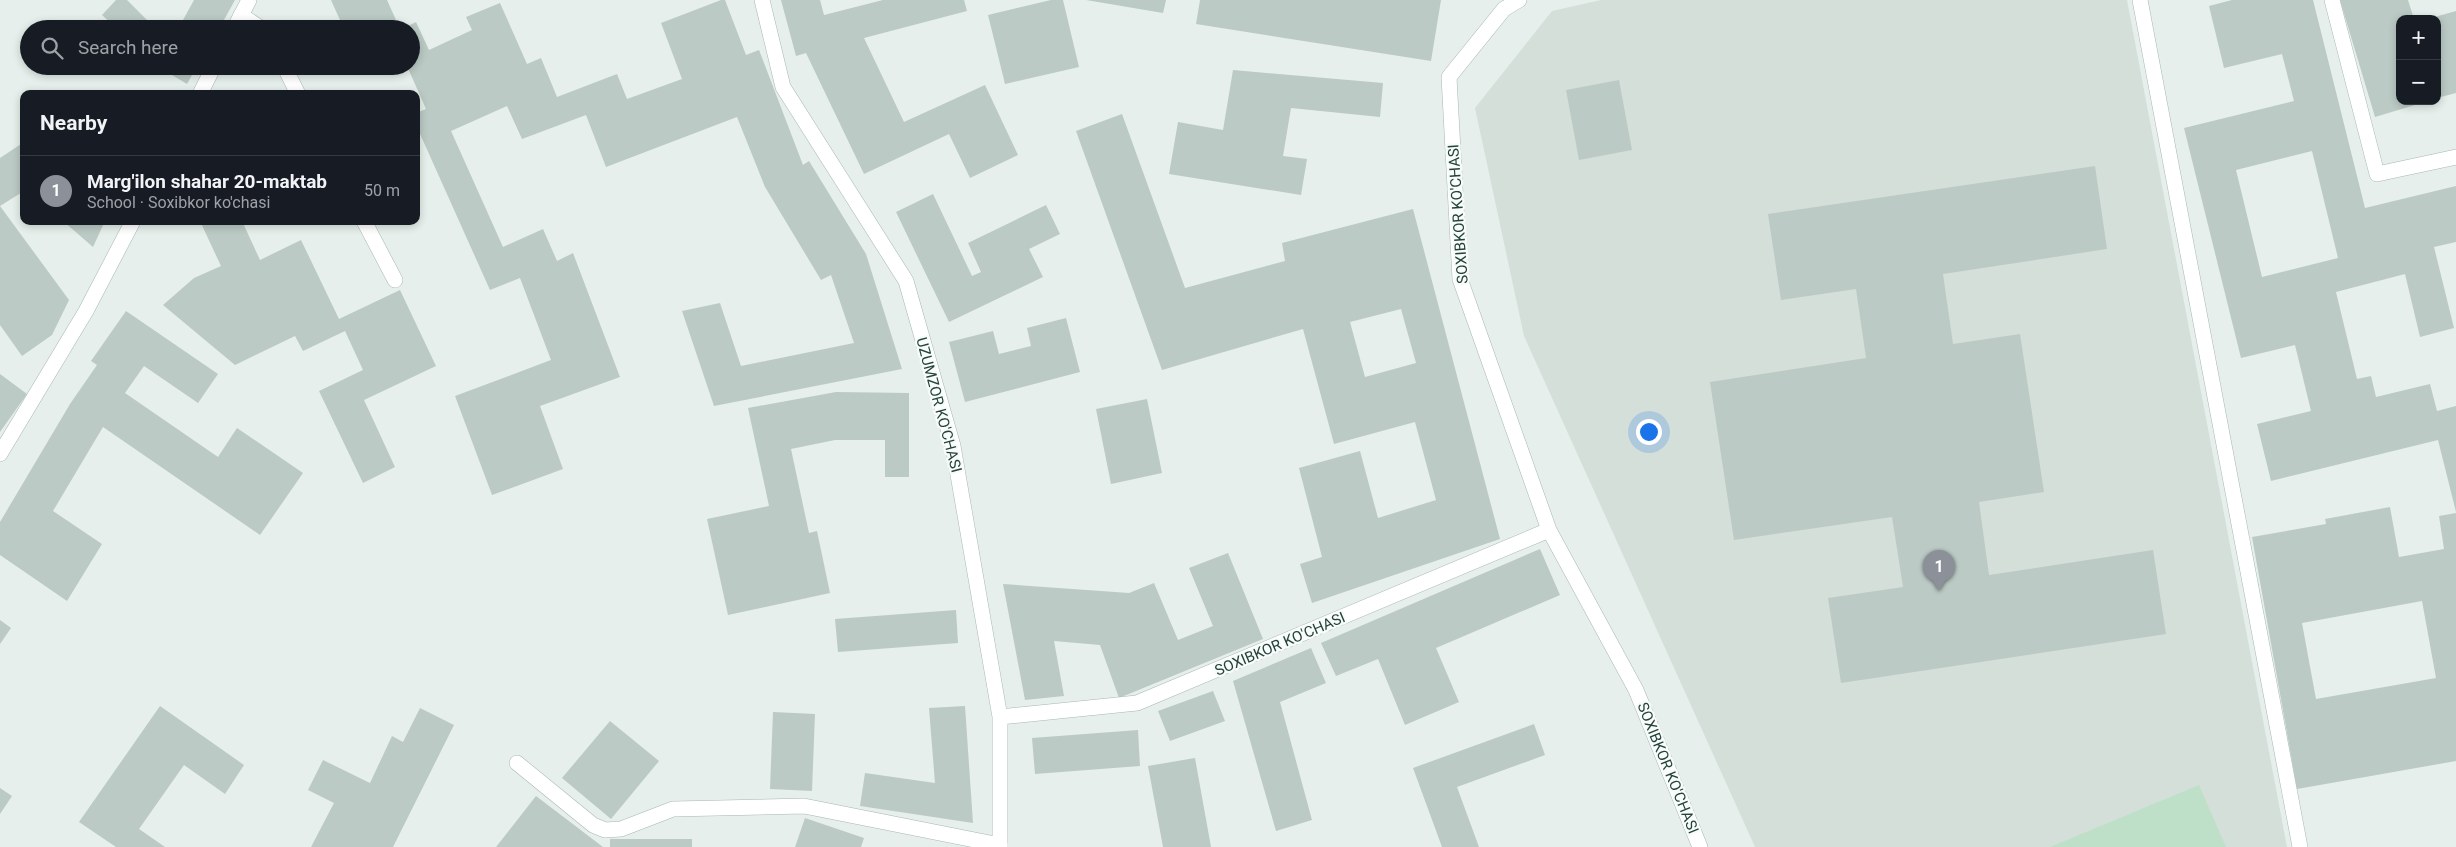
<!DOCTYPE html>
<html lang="en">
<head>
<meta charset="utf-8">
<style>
	:root { --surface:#171b24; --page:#20242c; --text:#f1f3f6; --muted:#9ea1a6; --line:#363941; --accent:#8c9099 }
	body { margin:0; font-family:Roboto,sans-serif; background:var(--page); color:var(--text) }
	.controls { position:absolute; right:15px; top:15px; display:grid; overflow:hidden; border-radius:10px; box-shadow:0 2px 8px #0003 }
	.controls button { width:45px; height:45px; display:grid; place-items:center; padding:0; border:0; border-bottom:1px solid var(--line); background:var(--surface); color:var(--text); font:25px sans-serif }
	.you { position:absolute; left:1648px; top:431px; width:18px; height:18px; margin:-12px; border:4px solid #fff; border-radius:50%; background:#1a73e8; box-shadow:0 0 0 8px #1a73e833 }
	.badge { display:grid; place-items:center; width:32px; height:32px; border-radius:50%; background:var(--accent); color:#fff; font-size:16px; font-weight:700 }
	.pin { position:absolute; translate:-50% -41px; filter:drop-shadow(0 1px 2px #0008) }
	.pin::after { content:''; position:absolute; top:26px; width:18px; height:15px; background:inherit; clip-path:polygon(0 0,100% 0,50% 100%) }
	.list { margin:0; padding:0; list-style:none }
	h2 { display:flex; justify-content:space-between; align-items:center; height:65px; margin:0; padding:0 20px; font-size:21px }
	h2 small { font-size:16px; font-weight:400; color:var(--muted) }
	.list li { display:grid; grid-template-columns:32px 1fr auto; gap:15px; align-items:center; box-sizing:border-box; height:70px; padding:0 20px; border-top:1px solid var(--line) }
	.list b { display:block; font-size:19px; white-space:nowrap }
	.list p { margin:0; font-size:16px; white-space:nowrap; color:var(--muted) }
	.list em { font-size:16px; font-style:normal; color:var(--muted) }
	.icon { flex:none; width:28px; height:28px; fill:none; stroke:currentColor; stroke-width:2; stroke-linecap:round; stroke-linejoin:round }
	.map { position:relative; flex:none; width:2456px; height:847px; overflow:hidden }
	.search { position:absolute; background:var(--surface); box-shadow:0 2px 8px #0003; left:20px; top:20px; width:400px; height:55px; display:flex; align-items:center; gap:12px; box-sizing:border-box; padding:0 18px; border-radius:28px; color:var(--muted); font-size:19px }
	.panel { position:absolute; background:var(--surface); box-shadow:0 2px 8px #0003; left:20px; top:90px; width:400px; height:135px; border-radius:10px }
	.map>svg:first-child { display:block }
	.built { fill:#d4dfda }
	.green { fill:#bfe0c8 }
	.building { fill:#bbcac4; fill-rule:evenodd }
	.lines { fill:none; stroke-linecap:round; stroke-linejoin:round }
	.service-casing { stroke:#a8b8b2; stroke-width:16 }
	.minor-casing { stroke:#a8b8b2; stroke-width:16 }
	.tertiary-casing { stroke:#a8b8b2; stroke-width:16 }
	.service { stroke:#fff; stroke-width:15 }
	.minor { stroke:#fff; stroke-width:15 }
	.tertiary { stroke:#fff; stroke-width:15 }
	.labels { text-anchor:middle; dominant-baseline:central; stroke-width:4.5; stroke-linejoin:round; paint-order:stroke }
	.street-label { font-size:15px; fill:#24423a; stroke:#f7fbf9 }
</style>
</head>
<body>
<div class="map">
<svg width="2456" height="847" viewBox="0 0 2456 847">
	<rect width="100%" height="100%" fill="#e6efeb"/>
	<path class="built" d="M1601 0H2127L2287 847H1755L1524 336 1475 108 1552 11Z"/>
	<path class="green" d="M2199 785 2226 847H2050Z"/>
	<path class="building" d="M116 0H127L156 29H117L102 15Z
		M194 0H235L219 29H178Z
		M331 0H387L396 20 379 29H344Z
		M721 0H725L746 55 759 50 803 165 809 161 866 254 902 369 714 406 682 311 720 303 741 366 854 343 831 275 821 280 765 187 737 117 606 167 586 115 522 139 507 106 451 131 503 247 543 229 557 261 573 253 620 377 540 406 563 469 492 495 455 396 551 360 520 278 490 290 416 125V113L426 109 407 66H411V29H402L416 22 429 50 472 30 466 17 500 3 527 64 541 58 557 97 617 74 627 99 682 79 661 23Z
		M781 0H820L824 15 883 0H964L967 11 864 38 904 122 985 85 1018 155 970 178 949 134 864 174 806 53 796 56Z
		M1051 0H1063L1079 67 1005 84 988 15Z
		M1086 0H1166L1163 13Z
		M1200 0H1441L1431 61 1196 24Z
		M2232 0H2313L2365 208 2456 186V242L2434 247 2454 328 2420 337 2405 274 2336 292 2357 379 2371 376 2376 397 2430 384 2437 411 2456 406V512L2438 440 2271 481 2257 424 2311 411 2295 345 2241 358 2184 128 2294 101 2282 54 2224 68 2209 6ZM2312 151 2338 258 2262 277 2236 170Z
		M2340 0H2408L2414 19H2400V101L2425 102 2375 117Z
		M2456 11V93L2437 98V19L2431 18Z
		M157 66H197L187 84Z
		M1233 70 1383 83 1380 117 1291 108 1283 156 1307 159 1301 195 1169 174 1178 122 1223 130Z
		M1619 80 1632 150 1579 160 1566 90Z
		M1122 114 1185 288 1285 261 1282 243 1413 209 1500 539 1312 603 1300 564 1322 557 1299 468 1360 451 1378 518 1436 500 1415 422 1334 444 1303 329 1162 370 1076 131ZM1401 309 1416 363 1365 377 1350 322Z
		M24 142V191L0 206 69 300 52 335 22 356 0 325V158Z
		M2095 166 2107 249 1943 274 1953 344 2020 334 2044 492 1979 502 1989 575 2153 550 2166 634 1841 683 1828 598 1903 587 1892 517 1734 540 1710 382 1866 358 1856 289 1781 300 1768 214Z
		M933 194 972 276 981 272 968 243 1046 205 1060 234 1029 249 1043 277 949 322 896 212Z
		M63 221H105L93 247Z
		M200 221H242L260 260 301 240 339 319 400 290 436 366 364 400 395 467 363 483 319 391 363 370 345 331 303 351 295 336 235 365 163 305 194 278 221 266Z
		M126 311 218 374 198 403 144 366 125 393 218 457 237 428 303 473 260 535 103 427 53 511 102 544 67 601 0 555V522L70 404 97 365 91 361Z
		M1066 318 1080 372 965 402 949 342 993 331 999 354 1031 346 1027 328Z
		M0 374 27 394 0 432Z
		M836 392 909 393V477H885V440H835L791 449 809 533 817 531 830 593 728 615 707 519 769 506 748 408Z
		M1147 399 1162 473 1111 484 1096 409Z
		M2390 507 2399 557 2444 549 2439 516 2456 513V761L2297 789 2252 537 2326 524 2325 519ZM2422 601 2436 678 2316 699 2302 623Z
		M1540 549 1560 595 1436 648 1459 702 1405 725 1378 659 1336 676 1321 643Z
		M1228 553 1263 639 1119 698 1100 645 1054 641 1064 696 1025 700 1003 584 1129 593 1154 583 1178 640 1213 626 1189 568Z
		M956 610 958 643 838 652 835 619Z
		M0 620 11 628 0 644Z
		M1311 648 1326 683 1280 702 1312 820 1276 831 1233 681Z
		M1213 691 1225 721 1170 741 1158 711Z
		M160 706 244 765 225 794 184 765 139 829 165 847H116L79 822Z
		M965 706 973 823 860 806 865 773 935 783 929 708Z
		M420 708 454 725 393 847H311L334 803 308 790 323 760 370 783 392 736 403 742Z
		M773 712 815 714 812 791 770 789Z
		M610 721 659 761 611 819 562 778Z
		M1534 724 1545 755 1457 787 1479 847H1442L1413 768Z
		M1138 730 1140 766 1035 774 1032 738Z
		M1195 758 1211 847H1163L1148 766Z
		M0 788 12 796 0 814Z
		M536 796 603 847H496Z
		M805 818 864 838 861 847H795Z
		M610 839H692V847H610Z"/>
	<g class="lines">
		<g class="service-casing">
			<path id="service" d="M241 15 262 29
				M284 66 298 94
				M364 221 395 280
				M517 763 593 825 605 830 621 829 673 809 804 806 1000 845"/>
		</g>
		<g class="minor-casing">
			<path id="minor" d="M762 0 783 87 906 281 953 446 1000 717V847
				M2140 0 2300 847
				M2332 0 2377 174 2456 157
				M1549 530 1636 690 1700 847
				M1000 717 1137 703 1549 530 1460 279 1449 77 1504 9 1519 0"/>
		</g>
		<g class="tertiary-casing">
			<path id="tertiary" d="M234 29 249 0
				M200 94 214 66
				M0 454 86 311 133 221"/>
		</g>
		<use href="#service" class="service"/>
		<use href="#minor" class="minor"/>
		<use href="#tertiary" class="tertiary"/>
	</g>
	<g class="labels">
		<g class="street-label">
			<text transform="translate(1458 214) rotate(-94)">SOXIBKOR KO'CHASI</text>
			<text transform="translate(939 405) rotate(75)">UZUMZOR KO'CHASI</text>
			<text transform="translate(1280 644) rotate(-23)">SOXIBKOR KO'CHASI</text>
			<text transform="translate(1668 768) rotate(68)">SOXIBKOR KO'CHASI</text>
		</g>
	</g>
</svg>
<div class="controls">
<button>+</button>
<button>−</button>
</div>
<div class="you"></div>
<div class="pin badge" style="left:1939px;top:591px">1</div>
<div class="search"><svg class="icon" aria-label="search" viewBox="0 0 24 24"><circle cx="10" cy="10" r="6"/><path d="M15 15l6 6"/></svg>Search here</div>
<section class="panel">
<h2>Nearby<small></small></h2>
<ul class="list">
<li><span class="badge">1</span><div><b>Marg'ilon shahar 20-maktab</b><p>School · Soxibkor ko'chasi</p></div><em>50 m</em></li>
</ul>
</section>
</div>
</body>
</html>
